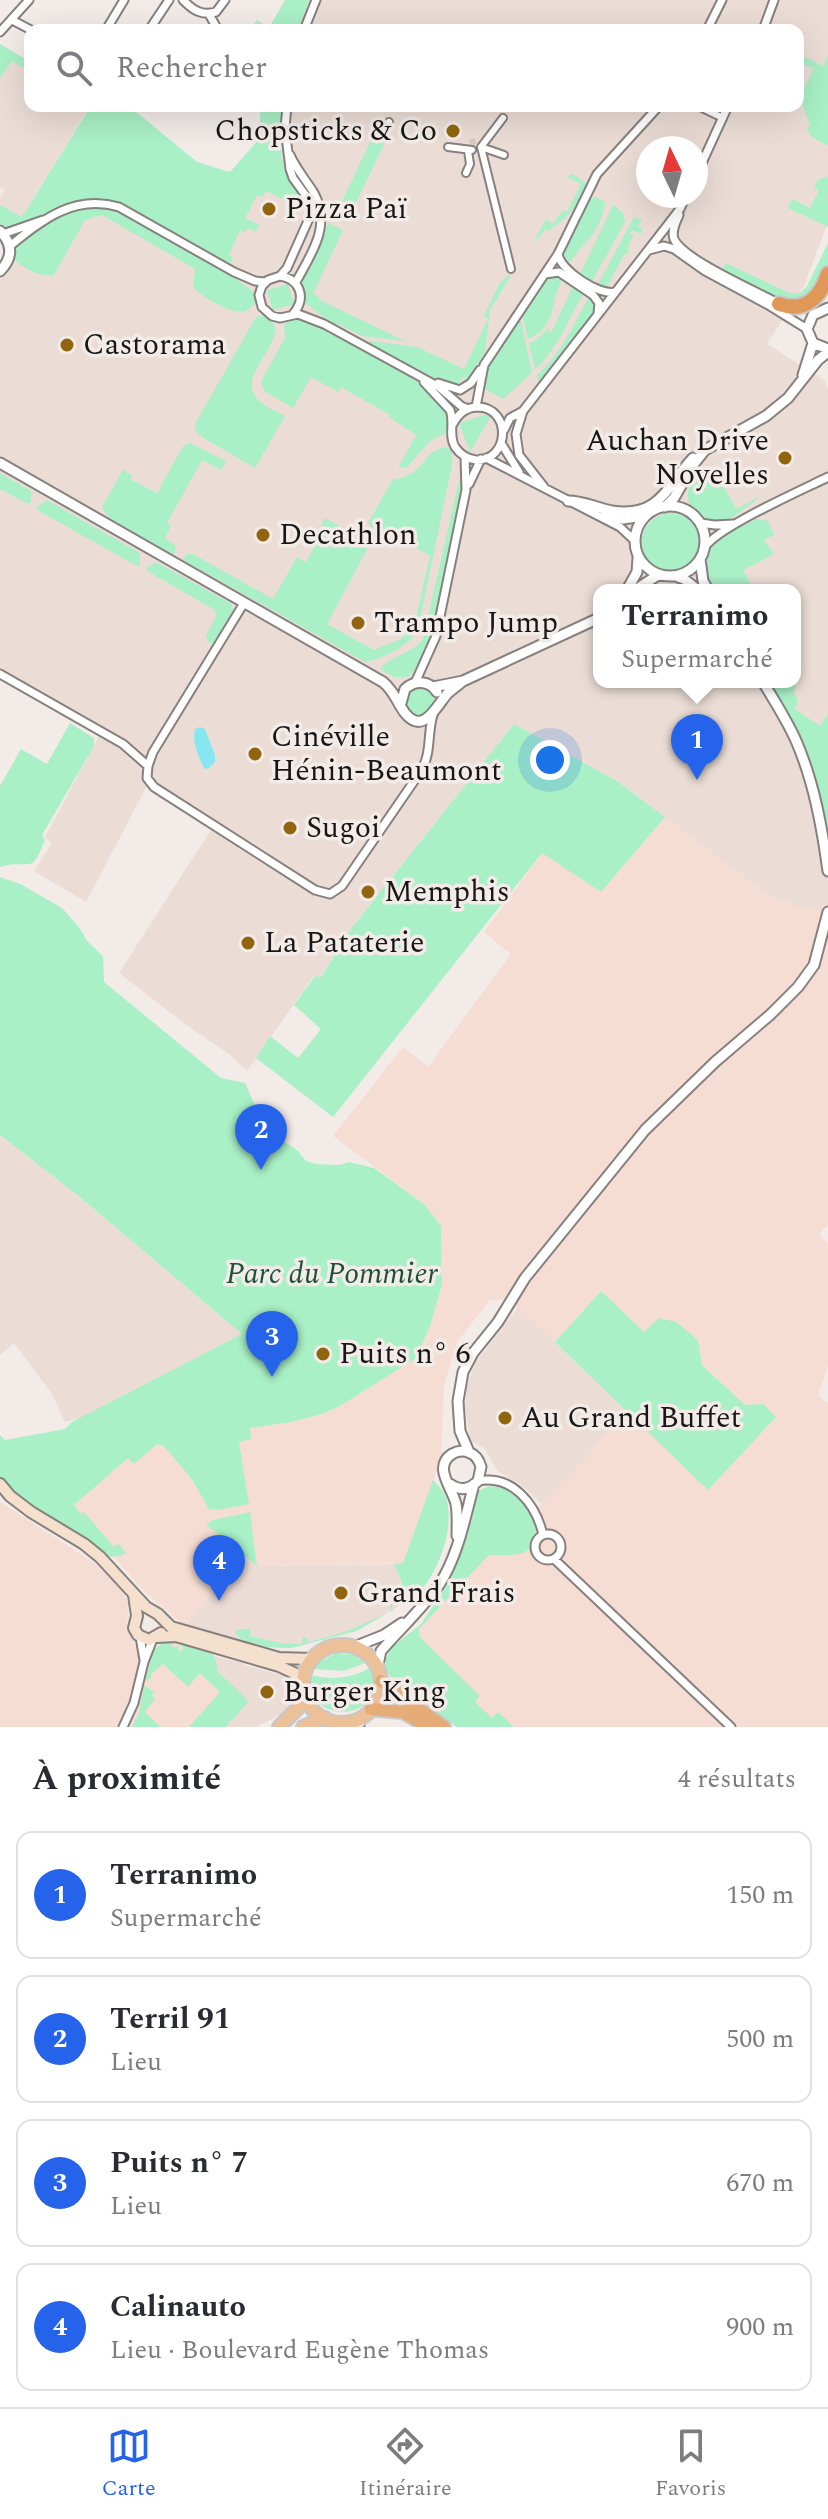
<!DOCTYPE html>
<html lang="fr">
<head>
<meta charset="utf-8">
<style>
	:root { --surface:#fff; --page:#f2f2f3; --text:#2b2b33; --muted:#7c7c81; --line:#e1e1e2; --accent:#2563eb }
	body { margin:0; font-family:Spectral,serif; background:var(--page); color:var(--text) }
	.compass { position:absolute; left:636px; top:136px; width:72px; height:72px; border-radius:50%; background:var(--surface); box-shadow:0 8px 32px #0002; rotate:355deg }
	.you { position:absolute; left:550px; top:760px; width:28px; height:28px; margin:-20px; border:6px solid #fff; border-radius:50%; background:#1a73e8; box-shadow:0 0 0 12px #1a73e833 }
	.badge { display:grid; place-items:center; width:52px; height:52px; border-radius:50%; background:var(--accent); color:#fff; font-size:26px; font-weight:700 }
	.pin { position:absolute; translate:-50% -66px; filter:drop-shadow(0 2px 4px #0008) }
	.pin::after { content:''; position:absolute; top:42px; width:28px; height:24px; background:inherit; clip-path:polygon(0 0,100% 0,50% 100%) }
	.popup { position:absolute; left:593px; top:584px; width:208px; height:104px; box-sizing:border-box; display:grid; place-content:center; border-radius:16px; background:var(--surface); filter:drop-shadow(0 2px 6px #0005); font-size:26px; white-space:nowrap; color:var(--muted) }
	.popup b { font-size:30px; color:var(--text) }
	.popup::after { content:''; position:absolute; left:50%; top:100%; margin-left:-16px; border:16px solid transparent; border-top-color:var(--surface) }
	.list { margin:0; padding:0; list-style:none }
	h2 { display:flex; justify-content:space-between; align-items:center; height:104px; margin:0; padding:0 32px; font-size:34px }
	h2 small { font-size:26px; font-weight:400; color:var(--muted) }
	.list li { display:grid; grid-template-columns:52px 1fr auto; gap:24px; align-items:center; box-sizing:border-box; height:128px; margin:0 16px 16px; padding:0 16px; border:2px solid var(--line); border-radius:16px }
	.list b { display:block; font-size:30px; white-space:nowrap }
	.list p { margin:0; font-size:26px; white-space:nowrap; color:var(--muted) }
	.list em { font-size:26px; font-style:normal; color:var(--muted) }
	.icon { flex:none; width:44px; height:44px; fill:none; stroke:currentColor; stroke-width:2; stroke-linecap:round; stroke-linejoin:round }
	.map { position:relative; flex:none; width:828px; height:1727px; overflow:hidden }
	.search { position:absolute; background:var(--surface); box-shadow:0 8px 32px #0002; left:24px; right:24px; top:24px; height:88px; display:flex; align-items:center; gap:20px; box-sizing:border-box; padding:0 28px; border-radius:16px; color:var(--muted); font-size:30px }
	.sheet { height:680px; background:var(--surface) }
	nav { display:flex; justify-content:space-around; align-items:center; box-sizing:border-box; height:112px; border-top:2px solid var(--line); background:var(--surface); font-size:22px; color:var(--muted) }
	nav a { display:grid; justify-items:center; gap:4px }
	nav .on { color:var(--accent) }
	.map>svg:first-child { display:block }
	.built { fill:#ebddd6; fill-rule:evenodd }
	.industrial { fill:#f5ddd3 }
	.green { fill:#a9f0c6 }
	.water { fill:#87e7f1 }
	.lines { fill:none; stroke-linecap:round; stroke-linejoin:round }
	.pedestrian-tunnel { stroke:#d1cbc8; stroke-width:6; stroke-dasharray:6 3; stroke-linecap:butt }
	.pedestrian-casing { stroke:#86807e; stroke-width:10 }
	.minor-casing { stroke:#86807e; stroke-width:11 }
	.tertiary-casing { stroke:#86807e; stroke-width:13 }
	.secondary-casing { stroke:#86807e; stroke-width:14 }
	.primary-casing { stroke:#c8c7c7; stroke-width:16 }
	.trunk-casing { stroke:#c8c7c7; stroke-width:16 }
	.motorway-casing { stroke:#c8c7c7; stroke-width:18 }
	.pedestrian { stroke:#fff; stroke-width:6 }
	.minor { stroke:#fff; stroke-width:7 }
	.tertiary { stroke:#fff; stroke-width:9 }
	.secondary { stroke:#f5e0cd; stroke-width:10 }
	.primary { stroke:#ecc19a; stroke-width:12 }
	.trunk { stroke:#e6ac78; stroke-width:12 }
	.motorway { stroke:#df9857; stroke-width:14 }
	.poi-dot { fill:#91650f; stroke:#f2ebe8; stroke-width:3 }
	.labels { text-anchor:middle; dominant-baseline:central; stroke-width:7; stroke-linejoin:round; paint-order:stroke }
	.poi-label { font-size:30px; fill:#191716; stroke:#f2ebe8; text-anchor:start }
	.park-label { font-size:30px; font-style:italic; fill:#1d5238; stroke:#f2ebe8 }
</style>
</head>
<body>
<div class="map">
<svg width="828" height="1727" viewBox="0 0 828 1727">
	<rect width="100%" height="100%" fill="#f2ebe8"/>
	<path class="built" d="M309 0H828V222L804 286 767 344 824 380 828 389V912L797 907 764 892 617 781 514 724 350 930 320 977 314 976 247 1071 229 1054 188 1026 119 973 214 825 149 782 86 902 34 871 52 844 45 837 101 732 0 672V274L12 258 15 247 37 230 72 210 121 213 219 269 229 255 280 121 282 106H798V30H298ZM648 148H696V196H648ZM599 590H795V682H599Z
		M0 44 30 62V106H90L22 217 0 205V199L5 190 0 187Z
		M0 1135 81 1198 242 1334 82 1418 65 1422 52 1394 14 1343 0 1355Z
		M518 1307 629 1412 542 1504 520 1484 498 1471 484 1448 470 1441 465 1406 467 1385 475 1363Z
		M243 1556 257 1566 394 1564 402 1582 399 1590 416 1596 356 1631 291 1648 267 1647 223 1635 214 1636 185 1626Z
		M212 1656 244 1663V1665L288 1677 294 1691 291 1705 283 1713 256 1727H226L247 1701 203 1667Z"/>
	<path class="industrial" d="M665 817 764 892 797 907 828 912V1224L819 1234 828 1244V1365L818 1395 828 1404V1727H514L498 1713 492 1719 474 1702 480 1696 419 1636V1629L505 1538 542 1504 629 1412 708 1490 745 1405 702 1365 698 1340 644 1332 601 1291 555 1342 518 1308 504 1299 490 1300 457 1342 444 1385 441 1459 403 1563 257 1566 250 1512 213 1520 207 1525 243 1556 185 1626 146 1593 63 1500 124 1448 164 1445 191 1478 209 1509 218 1510 248 1504 239 1442 249 1428 291 1422 322 1414 340 1406 416 1358 430 1326 442 1285 441 1226 424 1204 333 1136 403 1047 428 1067 511 954 484 932 542 853 601 891Z
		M0 1502 96 1564 120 1588 128 1603 127 1630 135 1646 155 1650 177 1641 181 1642 203 1667 246 1699 248 1702 226 1727H0Z"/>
	<path class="green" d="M285 0H309L298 30H249L257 20 269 28Z
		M0 44 30 62V72L12 61 0 78Z
		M828 55V146L812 137 806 128 810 126 802 103 798 99 814 69 800 62 803 56 823 66Z
		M86 106H129L197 162 230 172 260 138V106H282C278 139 277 176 306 199L304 204 293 199 291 203 266 191 262 197 257 195 245 218 259 225 256 232 248 228 245 232 240 230 229 255 233 257 230 266 116 202C67 191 50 217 7 228L0 223V205L22 217 89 109Z
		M373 136 385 142 353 209 337 200 342 201Z
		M573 174 586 183C580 206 567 218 548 231L545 230 532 244 548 216 547 220 553 224 563 210 567 212 581 184 567 177Z
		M828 176V227L788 208 792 199 810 208 819 190 814 188 818 180Z
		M596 197 605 202C602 233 583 242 567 266L563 261 564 251 589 200Z
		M613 205 623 213 625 222 591 283 579 276Z
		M87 207H103L121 213 232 276 254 292 256 302C254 304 249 310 246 311 234 316 200 296 193 287L195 269 102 215 85 220 54 275C37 277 24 268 12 258 13 254 14 248 16 246 30 229 67 211 87 207Z
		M634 217 642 219 638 227H642L641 234 632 230 630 233 633 235 628 247 629 253 624 255 606 289 597 286Z
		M329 223 343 230 313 294 319 297 320 300 405 341 362 336 340 325 333 324 304 302 302 277Z
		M828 243V267L817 294 783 303 721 270 726 263 789 293 799 294 807 286Z
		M509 274 510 277 490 310 485 353 467 379 463 377 457 385 442 382 361 340 417 347 464 369 488 319 484 316 499 284Z
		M555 274 563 278C549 302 558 327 528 339L522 314 547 278Z
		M564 279 584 292C569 319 558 348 535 370L529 343 536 340 549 328 548 332 551 333 572 288 563 282Z
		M288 284 294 304 273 310 267 290Z
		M589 296 596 301V310L539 384 537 375C561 354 574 324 589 296Z
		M263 315C300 332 240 368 254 394 259 405 275 410 285 416L255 468 202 437 195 430V424L256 317Z
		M299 317 323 327 415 380 422 385 449 416 445 434 431 440 407 467 398 468 416 435 389 417 390 415 341 387 338 392 311 377 293 408 264 391 261 381 285 338 284 327 286 322Z
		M519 320 521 321 532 373 503 399 483 388 484 372Z
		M488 414 491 416 470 452 459 423Z
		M190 443 226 461 221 470 202 460 167 523 171 526 165 538 176 546 174 555 110 519 102 507 123 470 132 475 130 479 157 493 183 446Z
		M446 447 452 451V465L418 629C409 646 384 659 365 662L183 560 186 554H193L273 599 297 557 306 562 325 528 321 525 325 518 370 544 327 624 374 650 401 639 415 622 430 556 379 527 376 531 368 523 393 479C427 476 420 451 446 447Z
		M713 467 740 468 748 476 745 478 743 475 723 485 736 509 758 497 759 498 726 522C720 522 712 523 706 521 691 515 682 496 692 482 697 476 706 471 713 467Z
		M461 472 465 474 464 487 433 633 419 668 417 667 408 677H394L380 669C392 655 412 654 423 639Z
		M0 473 31 491V502L28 504 0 489Z
		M47 500 140 553V565L137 566 37 510 38 506Z
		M642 542a29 29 0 1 1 58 0a29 29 0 1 1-58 0Z
		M756 519 768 521 774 535 764 540 774 554 743 570 750 583 747 585 749 590H713C688 547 724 536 756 519Z
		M156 562 232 604 233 612 214 643H209L206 636 216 616 215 610 147 571V567Z
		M769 682H793L796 687 793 692 798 700 795 709 820 726 828 713V835L802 744Z
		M406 701a14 14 0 1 1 28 0a14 14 0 1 1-28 0Z
		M70 723 94 738V746L42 835 45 840C42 846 38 860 32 863 28 866 11 862 0 867V786L21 749 47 764Z
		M514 724 617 781 665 817 601 892 542 853 333 1117 256 1058 270 1036 298 1058 321 1029 294 1005 315 976 321 977 350 930Z
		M0 877 20 884 62 908 78 926 88 942 103 956 104 982 221 1078 245 1083 265 1128 298 1151 306 1161 316 1164 339 1165 349 1162 374 1168 424 1204 441 1226 442 1285 430 1326 416 1358 340 1406 322 1414 291 1422 250 1428 251 1439 239 1442 249 1504 218 1510 209 1509 191 1478 163 1445H156L134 1464 128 1458 74 1505 81 1514 84 1512 114 1547 119 1544 126 1553 120 1556 108 1557 45 1514 42 1518 0 1484V1435L5 1440 65 1429 72 1422 242 1334 81 1198 0 1135Z
		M601 1291 644 1332 659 1318 676 1322 698 1340 702 1365 745 1405 763 1404 776 1417 708 1490 555 1342Z
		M433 1480C437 1484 443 1490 445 1495 457 1526 438 1574 416 1596L399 1590 402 1582 394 1564 403 1563Z
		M498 1484C517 1496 544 1513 534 1538 531 1544 533 1546 528 1550 519 1557 500 1555 489 1555L419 1629V1636L480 1696 475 1702 492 1718 498 1712 514 1727H457L396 1684 385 1669 386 1659 391 1648 421 1624 450 1581 471 1522 478 1491 489 1486 496 1487Z
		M250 1512 257 1566 206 1525 213 1520Z
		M396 1598V1603L392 1604V1609L394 1610 356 1631 291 1648 267 1647 242 1640 235 1633 238 1629H251L250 1636 281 1643 302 1644 303 1637H306L309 1642 347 1631 391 1612 390 1607 393 1599Z
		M167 1640 177 1641 171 1645 174 1648 178 1645 179 1652 183 1650 181 1642 212 1654 215 1657 218 1672 245 1697 248 1702 226 1727H189L220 1692 200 1673 188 1687 163 1664 152 1673 149 1681 145 1679 154 1649Z
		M336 1653 354 1655 365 1663 344 1671 314 1669 321 1661Z
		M369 1668C395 1723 300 1727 311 1675 332 1680 351 1679 369 1668Z
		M144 1685 154 1692 152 1696 155 1699 145 1712 161 1727H132L139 1713Z"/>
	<path class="water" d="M200 727 205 729 215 755V762L208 769 204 768C198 757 192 742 195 729Z"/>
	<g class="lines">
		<path class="pedestrian-tunnel" d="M472 139 475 149"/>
		<g class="pedestrian-casing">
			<path id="pedestrian" d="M698 106 723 118
				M383 134 389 122
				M448 147 472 150
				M481 147 511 269
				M481 147 503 118
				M481 147 504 155
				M466 173 470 164 468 151"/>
		</g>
		<g class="minor-casing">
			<path id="minor" d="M183 0C193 10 201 16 216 12L225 0
				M209 14 218 30
				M12 20 31 30
				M106 30 124 0
				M149 30 169 0
				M304 30 316 0
				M707 30 722 0
				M763 30 774 0
				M0 32 29 0
				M287 106 285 128 290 169 293 178 309 200 312 212 287 268 280 276 268 280 262 286 259 295 262 307 272 316 280 318 298 314 324 324 439 387 461 406 468 409
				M290 155C296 169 306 180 314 193 332 226 311 254 296 282
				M696 176 728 106
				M679 215C676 222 671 231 674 239 683 260 759 292 781 305
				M3 234 43 220
				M10 246C43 219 75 194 119 207L234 272 255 281 265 282
				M649 250 664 246 674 249 705 271 770 306 807 329
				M558 254C560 270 599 296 615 292
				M545 274 559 272 593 295 599 303 598 313
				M280 276C300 279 307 298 293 314
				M424 382 450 410C455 422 448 435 455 447 460 454 467 459 476 460 510 461 512 408 478 407 466 407 458 414 453 424
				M438 383 460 390 471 383 480 370
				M476 407 484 365 558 254 597 174 659 106
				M504 430 510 418 523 411
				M501 443 519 472
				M486 458 620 527 635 541
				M469 484 481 459
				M544 487 519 455 516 434 523 411 680 209 686 196
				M604 515 623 520 645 517
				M700 523 715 525 733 524
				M705 547C718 527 802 490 828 477
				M244 603 153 752 148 766 147 778 154 787 315 890 330 894 342 886 421 771C432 752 427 734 433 715
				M0 674 123 744 148 766
				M415 683 436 636 466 490 465 457
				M478 1481C512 1474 536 1504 543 1535
				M535 1547a13 13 0 1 1 26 0a13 13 0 1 1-26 0Z
				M554 1559 731 1727
				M140 1637 144 1660
				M123 1727 134 1703 144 1662 153 1639"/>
		</g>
		<g class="tertiary-casing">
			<path id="tertiary" d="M0 231C13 244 13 258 0 271
				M828 308 813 315 807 329 813 343 828 349
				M803 375 813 343
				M0 463 383 682C395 692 396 701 405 713 424 737 438 703 448 693 453 689 458 685 463 681
				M568 501C584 501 597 508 612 511 660 518 667 486 693 458
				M635 541a35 35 0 1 1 70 0a35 35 0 1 1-70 0Z
				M665 507 674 498 693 465 705 450 766 416 788 398 818 360 828 352
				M700 559 703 581 708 590
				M678 577 684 579 698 590
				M627 590 637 572 638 558
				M635 590 658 575
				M763 682C775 702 788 722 797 743 814 783 822 827 828 871
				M433 687 463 681 599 618
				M401 703 405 689C415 680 429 680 437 692
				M469 1452 460 1431 458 1401 463 1372 473 1353 498 1322 525 1278 645 1130 715 1062 771 1014 798 987 814 965 828 912
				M450 1484C460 1491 469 1490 478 1481L481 1467C479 1460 476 1455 470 1453 464 1450 457 1451 452 1454 432 1467 453 1489 456 1504 458 1515 457 1526 457 1536
				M354 1647 384 1635 402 1623
				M375 1663 379 1660 381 1651C400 1629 422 1609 439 1585 458 1556 465 1518 474 1484"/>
		</g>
		<g class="secondary-casing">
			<path id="secondary" d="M0 1484 10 1496 31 1512 84 1544 100 1557 146 1607 158 1614 171 1627 279 1658 312 1659
				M134 1595 137 1616 134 1628 138 1635 149 1640 161 1633
				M157 1637 176 1636 279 1666 294 1673 303 1682
				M334 1722 340 1727
				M358 1727 360 1718"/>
		</g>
		<g class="primary-casing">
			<path id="primary" d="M303 1684a39 39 0 1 1 78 0a39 39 0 1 1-78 0Z
				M279 1727 297 1709 304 1692
				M303 1727 325 1718"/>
		</g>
		<g class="trunk-casing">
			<path id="trunk" d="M381 1681 444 1727
				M371 1709 403 1712 429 1727"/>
		</g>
		<g class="motorway-casing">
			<path id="motorway" d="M779 304C805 313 820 298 828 274"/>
		</g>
		<use href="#pedestrian" class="pedestrian"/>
		<use href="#minor" class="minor"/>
		<use href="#tertiary" class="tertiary"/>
		<use href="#secondary" class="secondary"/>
		<use href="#primary" class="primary"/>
		<use href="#trunk" class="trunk"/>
		<use href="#motorway" class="motorway"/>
	</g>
	<g class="poi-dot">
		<circle cx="453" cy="131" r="8"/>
		<circle cx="269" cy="209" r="8"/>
		<circle cx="67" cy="345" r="8"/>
		<circle cx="785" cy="458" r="8"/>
		<circle cx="263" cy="535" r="8"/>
		<circle cx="358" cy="623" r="8"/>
		<circle cx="255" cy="754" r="8"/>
		<circle cx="290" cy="828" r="8"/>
		<circle cx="368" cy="892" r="8"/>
		<circle cx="248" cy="943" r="8"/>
		<circle cx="323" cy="1354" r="8"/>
		<circle cx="505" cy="1418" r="8"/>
		<circle cx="341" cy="1593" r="8"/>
		<circle cx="267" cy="1692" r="8"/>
	</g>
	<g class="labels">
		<g class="poi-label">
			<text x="437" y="131" text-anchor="end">Chopsticks &amp; Co</text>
			<text x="285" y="209">Pizza Paï</text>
			<text x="83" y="345">Castorama</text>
			<text x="769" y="441" text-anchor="end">Auchan Drive<tspan x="769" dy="34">Noyelles</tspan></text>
			<text x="279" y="535">Decathlon</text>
			<text x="374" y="623">Trampo Jump</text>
			<text x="271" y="737">Cinéville<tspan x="271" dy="34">Hénin-Beaumont</tspan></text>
			<text x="306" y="828">Sugoi</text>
			<text x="384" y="892">Memphis</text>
			<text x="264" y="943">La Pataterie</text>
			<text x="339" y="1354">Puits n° 6</text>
			<text x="521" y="1418">Au Grand Buffet</text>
			<text x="357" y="1593">Grand Frais</text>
			<text x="283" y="1692">Burger King</text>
		</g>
		<g class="park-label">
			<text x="332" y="1274">Parc du Pommier</text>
		</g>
	</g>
</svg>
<svg class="compass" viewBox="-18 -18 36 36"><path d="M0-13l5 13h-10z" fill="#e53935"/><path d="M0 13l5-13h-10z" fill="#7c7c81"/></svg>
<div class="you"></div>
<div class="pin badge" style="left:697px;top:780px">1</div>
<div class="popup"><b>Terranimo</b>Supermarché</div>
<div class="pin badge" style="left:261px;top:1170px">2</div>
<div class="pin badge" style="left:272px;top:1377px">3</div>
<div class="pin badge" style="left:219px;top:1601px">4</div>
<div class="search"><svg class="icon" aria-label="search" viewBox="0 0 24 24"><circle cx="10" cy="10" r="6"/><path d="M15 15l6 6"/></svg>Rechercher</div>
</div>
<section class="sheet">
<h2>À proximité<small>4 résultats</small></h2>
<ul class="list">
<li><span class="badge">1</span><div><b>Terranimo</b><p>Supermarché</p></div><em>150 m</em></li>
<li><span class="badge">2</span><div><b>Terril 91</b><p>Lieu</p></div><em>500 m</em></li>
<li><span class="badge">3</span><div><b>Puits n° 7</b><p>Lieu</p></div><em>670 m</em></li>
<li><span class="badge">4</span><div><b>Calinauto</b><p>Lieu · Boulevard Eugène Thomas</p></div><em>900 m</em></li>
</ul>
</section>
<nav>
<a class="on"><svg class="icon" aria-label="map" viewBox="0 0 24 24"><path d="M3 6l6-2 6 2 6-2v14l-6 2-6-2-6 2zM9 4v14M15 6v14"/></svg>Carte</a>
<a><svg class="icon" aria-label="directions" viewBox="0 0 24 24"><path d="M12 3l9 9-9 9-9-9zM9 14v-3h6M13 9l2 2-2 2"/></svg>Itinéraire</a>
<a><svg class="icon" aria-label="saved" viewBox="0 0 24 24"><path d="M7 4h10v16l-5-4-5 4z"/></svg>Favoris</a>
</nav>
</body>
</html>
